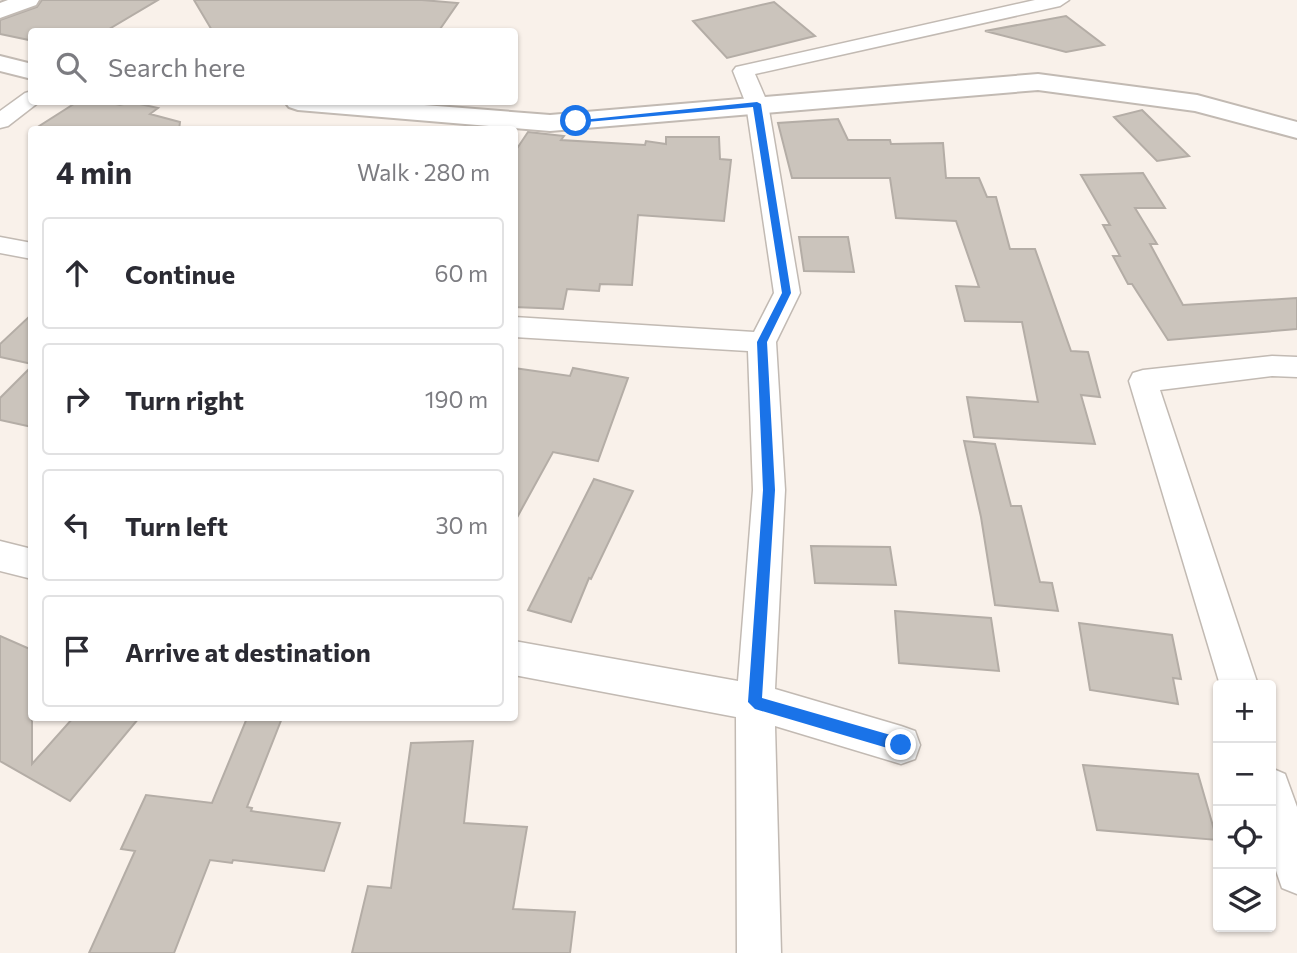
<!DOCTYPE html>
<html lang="en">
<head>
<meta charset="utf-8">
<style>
	:root { --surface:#fff; --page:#f2f2f3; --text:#2b2b33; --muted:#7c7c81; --line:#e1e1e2 }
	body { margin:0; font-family:Commissioner,sans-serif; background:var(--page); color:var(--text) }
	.controls { position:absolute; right:21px; bottom:21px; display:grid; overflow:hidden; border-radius:7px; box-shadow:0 2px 5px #0004 }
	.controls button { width:63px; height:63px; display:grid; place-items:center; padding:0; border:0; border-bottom:2px solid var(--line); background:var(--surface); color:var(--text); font:35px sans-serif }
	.stop { position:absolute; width:21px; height:21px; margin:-16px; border:5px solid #1a73e8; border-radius:50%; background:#fff }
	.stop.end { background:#1a73e8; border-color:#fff; box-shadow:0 2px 7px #0008 }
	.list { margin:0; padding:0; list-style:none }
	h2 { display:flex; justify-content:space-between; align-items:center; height:91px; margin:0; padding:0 28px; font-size:30px }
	h2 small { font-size:23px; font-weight:400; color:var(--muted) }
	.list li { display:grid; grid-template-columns:46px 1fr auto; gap:21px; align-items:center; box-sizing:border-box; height:112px; margin:0 14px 14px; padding:0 14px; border:2px solid var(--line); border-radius:7px }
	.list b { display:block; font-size:26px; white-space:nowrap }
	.list em { font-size:23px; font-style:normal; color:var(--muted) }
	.icon { flex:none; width:38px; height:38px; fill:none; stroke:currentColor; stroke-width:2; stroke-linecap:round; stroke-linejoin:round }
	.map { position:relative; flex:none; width:1297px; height:953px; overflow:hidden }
	.search { position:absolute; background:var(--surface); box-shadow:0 2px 5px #0004; left:28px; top:28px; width:490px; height:77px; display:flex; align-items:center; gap:18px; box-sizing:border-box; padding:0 24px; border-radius:7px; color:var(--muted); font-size:26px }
	.panel { position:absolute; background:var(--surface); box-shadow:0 2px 5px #0004; left:28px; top:126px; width:490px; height:595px; border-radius:7px }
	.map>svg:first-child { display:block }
	.building { fill:#cbc4bc; stroke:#b4ada6; stroke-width:2 }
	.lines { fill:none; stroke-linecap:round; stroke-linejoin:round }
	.minor-casing { stroke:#c2bab3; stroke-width:3 }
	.tertiary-casing { stroke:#c2bab3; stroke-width:4 }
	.minor { fill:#fff; fill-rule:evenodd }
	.tertiary { fill:#fff; fill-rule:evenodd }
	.route { fill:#1a73e8 }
</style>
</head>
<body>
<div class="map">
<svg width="1297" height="953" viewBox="0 0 1297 953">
	<rect width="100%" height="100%" fill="#f9f1ea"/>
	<path class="building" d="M42 0H158L104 32H32L29 40 0 34V20L37 7Z
		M194 0H422L458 3 438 32H213Z
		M774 2 815 36 727 58 693 21Z
		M1066 16 1104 45 1066 52 985 31Z
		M77 102H107L120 105 131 102 158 108 150 114 180 122 179 130H33Z
		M1142 110 1189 156 1157 161 1114 117Z
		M838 119 848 140H890L891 144 943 143 946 178H979L987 197H996L1010 249H1035L1071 351 1088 352 1100 397 1081 395 1095 444 974 437 967 397 1038 402 1022 322 965 321 956 286 979 287 956 221 896 218 890 178H792L778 123Z
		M528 132 564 136 561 140 645 145 646 141 666 144V137H719L720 159 731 160 724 221 638 215 632 285 600 284 599 291 567 289 563 309 514 307V153Z
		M1143 173 1165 208H1135L1157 244H1150L1183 305 1297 298V329L1168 340 1132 284H1128L1113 256H1120L1103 225H1110L1081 175Z
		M799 237H848L854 272 804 271Z
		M32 314V364L0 357V344Z
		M32 366V427L0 420V398Z
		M514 368 570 376 573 368 628 378 598 461 553 452 514 523Z
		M964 441 995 444 1011 506H1021L1040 582 1052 583 1058 611 995 605 981 517Z
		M594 479 633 491 591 579 589 578 571 622 528 610Z
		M811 546 890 547 896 585 815 583Z
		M895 611 991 618 999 671 899 663Z
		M1079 623 1172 635 1181 679 1173 678 1178 704 1090 690Z
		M0 636 32 650V764L73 718H139L70 801 0 761Z
		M247 718H282L247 807 252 808 251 811 340 823 324 871 233 860 232 863 210 860 174 953H89L135 851 121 849 146 795 212 803Z
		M473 741 464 823 527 827 513 909 575 912 570 953H352L368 886 391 888 411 743Z
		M1083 765 1198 774 1217 840 1097 830Z"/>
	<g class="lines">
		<g class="minor-casing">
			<path id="minor" d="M1035 0H1069L1060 6 755 74 768 104 800 293 776 342 785 490 775 689 901 726 915 731 920 745 915 759 901 764 775 726 781 953H737L736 717 514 675V641L738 681 753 490 748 351 514 337V317L754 332 774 293 746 104 733 71 736 67Z
				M32 91V102H39L8 126 0 128V111L25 93Z
				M0 237 32 243V259L0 253Z
				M1272 356 1297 357V377L1272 376 1160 390 1258 685H1220L1129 381 1133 373 1143 370Z
				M0 541 32 549V579L0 571Z
				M1271 768 1285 774 1297 807V894L1282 888 1271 856Z"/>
		</g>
		<g class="tertiary-casing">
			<path id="tertiary" d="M8 0H39L36 5 0 18V3Z
				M0 56 32 64V79L0 71Z
				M1038 74 1197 95 1297 122V138L1195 111 1038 90 550 131 298 110 289 107 285 102H386L550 115Z"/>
		</g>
		<use href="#minor" class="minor"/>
		<use href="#tertiary" class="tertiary"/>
	</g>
	<path class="route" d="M757 102 761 104 791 293 767 342 775 490 762 698 901 738 908 745 901 752 755 709 748 702 763 490 757 342 782 293 753 107 576 123 572 121Z"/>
</svg>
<div class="controls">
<button>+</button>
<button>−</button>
<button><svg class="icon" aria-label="locate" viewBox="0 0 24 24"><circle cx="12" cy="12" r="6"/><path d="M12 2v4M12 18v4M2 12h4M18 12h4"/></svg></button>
<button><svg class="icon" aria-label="layers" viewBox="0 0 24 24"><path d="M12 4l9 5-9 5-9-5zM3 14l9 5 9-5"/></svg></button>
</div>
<div class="stop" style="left:576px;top:121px"></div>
<div class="stop end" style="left:901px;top:745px"></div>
<div class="search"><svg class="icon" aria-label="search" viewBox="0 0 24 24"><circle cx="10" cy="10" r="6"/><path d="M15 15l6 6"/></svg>Search here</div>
<section class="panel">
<h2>4 min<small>Walk · 280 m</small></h2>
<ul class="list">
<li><svg class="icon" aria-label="ahead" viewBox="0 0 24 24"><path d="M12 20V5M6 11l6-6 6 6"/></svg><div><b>Continue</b></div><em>60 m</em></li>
<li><svg class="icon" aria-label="right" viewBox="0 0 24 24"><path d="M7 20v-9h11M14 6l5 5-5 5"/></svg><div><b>Turn right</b></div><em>190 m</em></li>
<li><svg class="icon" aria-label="left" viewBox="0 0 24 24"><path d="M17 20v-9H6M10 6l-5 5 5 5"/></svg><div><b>Turn left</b></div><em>30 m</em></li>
<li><svg class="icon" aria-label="arrive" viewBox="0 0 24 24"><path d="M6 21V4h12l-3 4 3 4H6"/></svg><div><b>Arrive at destination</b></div></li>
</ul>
</section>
</div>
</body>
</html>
